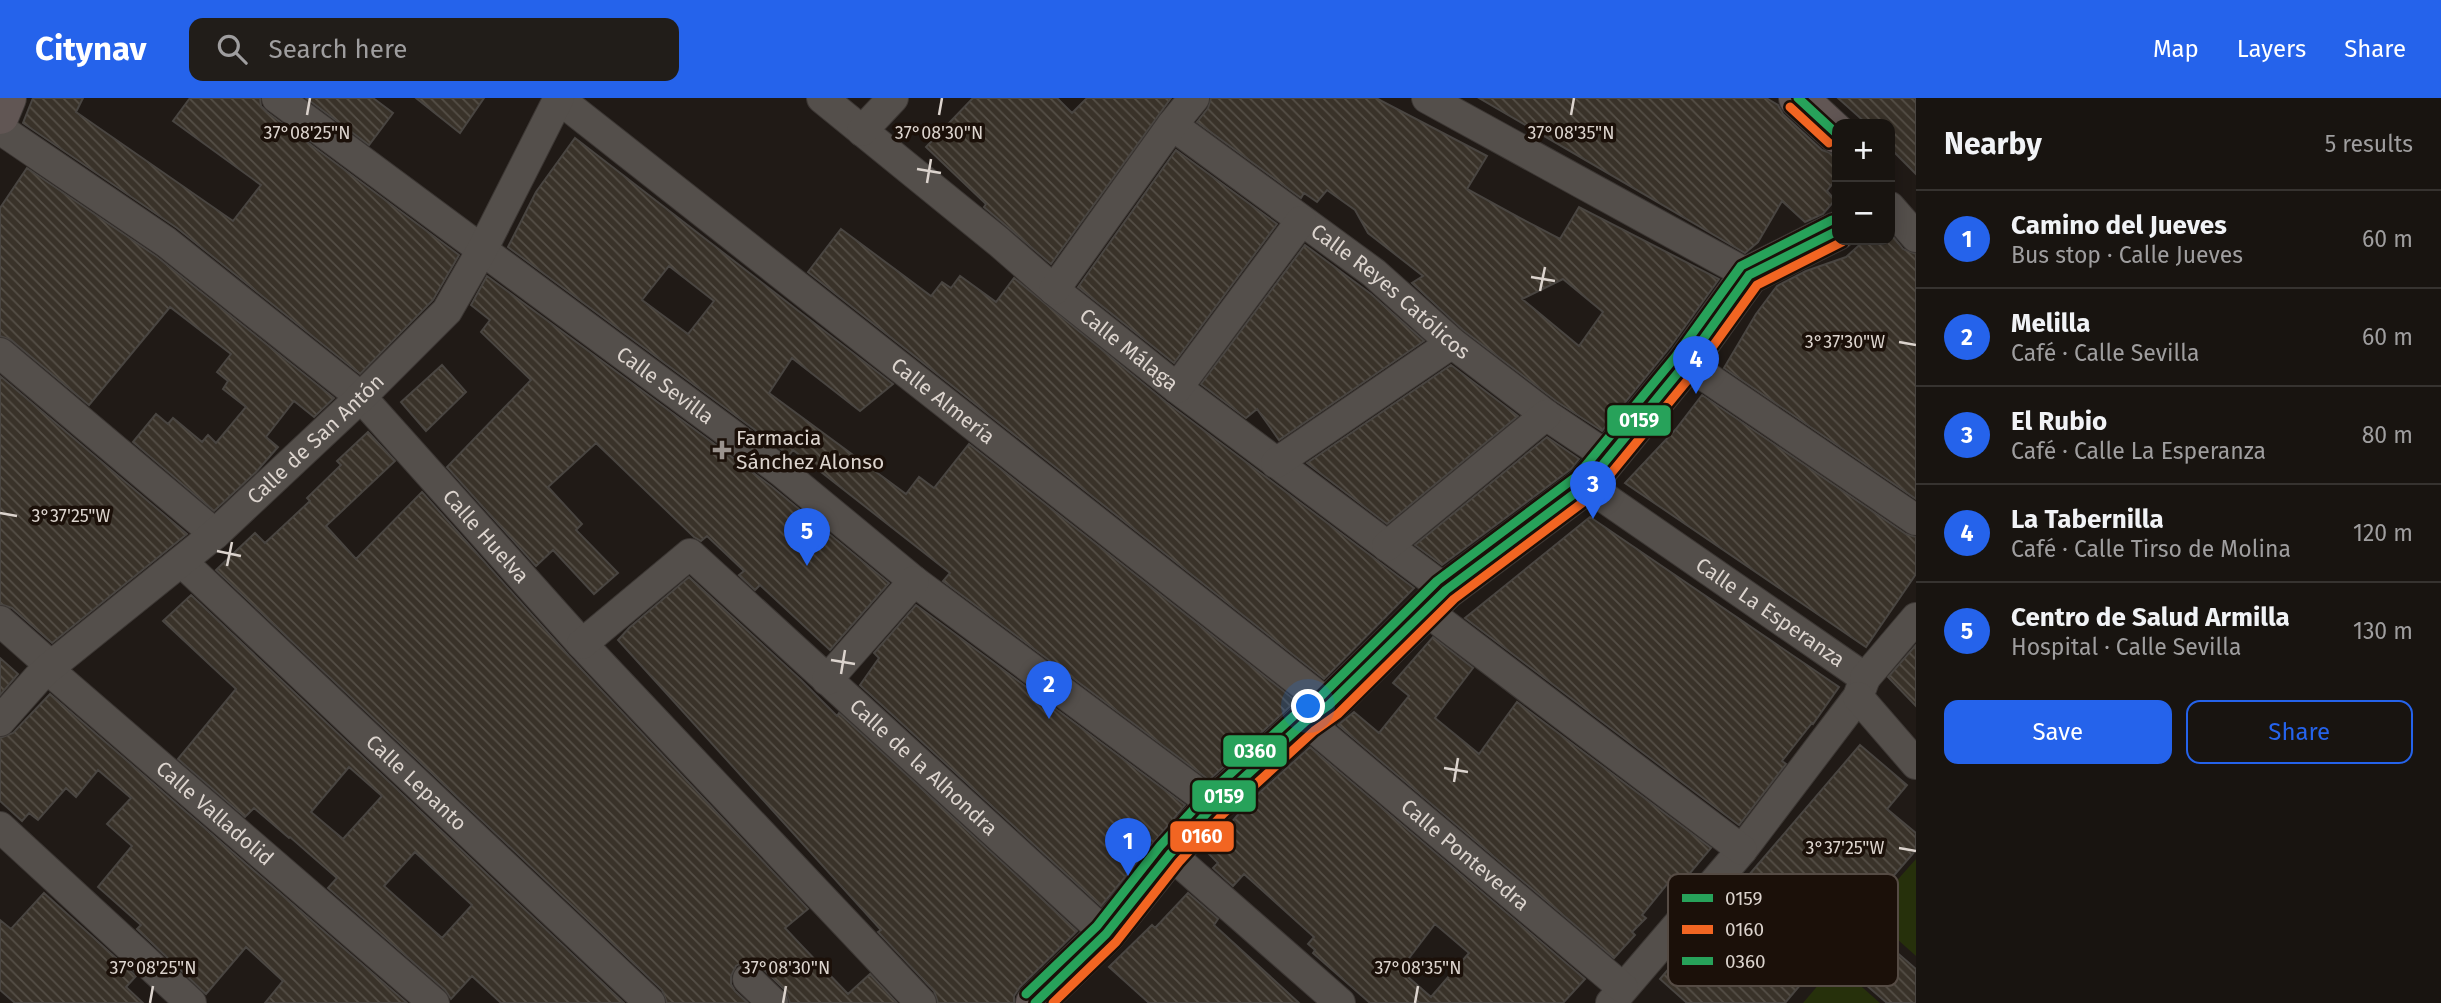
<!DOCTYPE html>
<html lang="en">
<head>
<meta charset="utf-8">
<style>
	:root { --surface:#181410; --page:#211d19; --text:#f1f3f6; --muted:#9f9e9f; --line:#363330; --accent:#2563eb }
	body { margin:0; font-family:"Fira Sans",sans-serif; background:var(--page); color:var(--text) }
	.controls { position:absolute; right:21px; top:21px; display:grid; overflow:hidden; border-radius:14px; box-shadow:0 4px 18px #0003 }
	.controls button { width:63px; height:63px; display:grid; place-items:center; padding:0; border:0; border-bottom:2px solid var(--line); background:var(--surface); color:var(--text); font:35px sans-serif }
	.you { position:absolute; left:1309px; top:609px; width:24px; height:24px; margin:-18px; border:5px solid #fff; border-radius:50%; background:#1a73e8; box-shadow:0 0 0 10px #1a73e833 }
	.badge { display:grid; place-items:center; width:46px; height:46px; border-radius:50%; background:var(--accent); color:#fff; font-size:23px; font-weight:700 }
	.pin { position:absolute; translate:-50% -58px; filter:drop-shadow(0 2px 4px #0008) }
	.pin::after { content:''; position:absolute; top:37px; width:24px; height:21px; background:inherit; clip-path:polygon(0 0,100% 0,50% 100%) }
	.list { margin:0; padding:0; list-style:none }
	h2 { display:flex; justify-content:space-between; align-items:center; height:91px; margin:0; padding:0 28px; font-size:30px }
	h2 small { font-size:23px; font-weight:400; color:var(--muted) }
	.list li { display:grid; grid-template-columns:46px 1fr auto; gap:21px; align-items:center; box-sizing:border-box; height:98px; padding:0 28px; border-top:2px solid var(--line) }
	.list b { display:block; font-size:26px; white-space:nowrap }
	.list p { margin:0; font-size:23px; white-space:nowrap; color:var(--muted) }
	.list em { font-size:23px; font-style:normal; color:var(--muted) }
	.actions { display:flex; gap:14px; padding:21px 28px }
	.actions a { flex:1; padding:16px 0; border:2px solid var(--accent); border-radius:14px; text-align:center; font-size:24px; color:var(--accent) }
	.actions .main { background:var(--accent); color:#fff }
	.icon { flex:none; width:38px; height:38px; fill:none; stroke:currentColor; stroke-width:2; stroke-linecap:round; stroke-linejoin:round }
	.map { position:relative; flex:none; width:1916px; height:905px; overflow:hidden }
	header { display:flex; align-items:center; gap:42px; box-sizing:border-box; height:98px; padding:0 35px; background:var(--accent); color:#fff }
	header strong { font-size:33px }
	nav { display:flex; gap:38px; margin-inline-start:auto; font-size:24px }
	.search { width:490px; height:63px; background:var(--page); display:flex; align-items:center; gap:18px; box-sizing:border-box; padding:0 24px; border-radius:14px; color:var(--muted); font-size:26px }
	main { display:flex }
	aside { flex:1; background:var(--surface) }
	.map>svg:first-child { display:block }
	.green { fill:#26300b }
	.building { fill:url(#building-back-hatch); stroke:#494541; stroke-width:2; fill-rule:evenodd }
	.lines { fill:none; stroke-linecap:round; stroke-linejoin:round }
	.street-casing { stroke:#3c3734; stroke-width:32 }
	.primary-casing { stroke:#3c3734; stroke-width:40 }
	.street { stroke:#544f4b; stroke-width:30 }
	.primary { stroke:#615654; stroke-width:38 }
	.bus-1-casing { stroke:#1b1009; stroke-width:14 }
	.bus-2-casing { stroke:#1b1009; stroke-width:14 }
	.bus-3-casing { stroke:#1b1009; stroke-width:14 }
	.bus-1 { stroke:#27a25a; stroke-width:9 }
	.bus-2 { stroke:#f26522; stroke-width:9 }
	.bus-3 { stroke:#27a25a; stroke-width:9 }
	.ticks { fill:none; stroke:#dcd4ce; stroke-width:2.5 }
	.poi-dot { fill:#9a938e; stroke:#1b1009; stroke-width:2.5 }
	.labels { text-anchor:middle; dominant-baseline:central; stroke-width:7; stroke-linejoin:round; paint-order:stroke }
	.street-label { font-size:21px; fill:#dcd4ce; stroke:#1b1009 }
	.poi-label { font-size:21px; fill:#dcd4ce; stroke:#1b1009; text-anchor:start }
	.key { fill:#1b1009; stroke:#554b44; stroke-width:2 }
	.key-label { font-size:19px; fill:#dcd4ce }
	.ticks-label { font-size:18px; text-anchor:middle; fill:#dcd4ce; stroke:#1b1009; stroke-width:7; stroke-linejoin:round; paint-order:stroke }
	.line-badge { stroke:#1b1009; stroke-width:2.5 }
	.badge-label { font-size:19px; text-anchor:middle; font-weight:bold; fill:#fff }
</style>
</head>
<body>
<header>
<strong>Citynav</strong>
<div class="search"><svg class="icon" aria-label="search" viewBox="0 0 24 24"><circle cx="10" cy="10" r="6"/><path d="M15 15l6 6"/></svg>Search here</div>
<nav><a>Map</a><a>Layers</a><a>Share</a></nav>
</header>
<main>
<div class="map">
<svg width="1916" height="905" viewBox="0 0 1916 905">
	<defs>
		<pattern id="building-back-hatch" width="6" height="6" patternUnits="userSpaceOnUse" patternTransform="scale(1.75)"><rect width="6" height="6" fill="#393229"/><path d="M-1 5l2 2M0 0l6 6M5-1l2 2" fill="none" stroke="#554f47"/></pattern>
	</defs>
	<rect width="100%" height="100%" fill="#201a16"/>
	<path class="green" d="M1916 761V858L1868 815Z
		M1836 866 1880 905H1803Z"/>
	<path class="building" d="M33 0H83L76 14 233 123 261 87 173 23 190 0H260L261 8 267 14 459 157 433 202 360 276 177 130 23 25Z
		M306 0H373L393 15 369 47Z
		M416 0H484L460 35Z
		M973 0H1057L1072 15 1087 0H1171L1051 166 984 109 986 106 926 49Z
		M1211 0H1376L1487 58 1467 91 1518 119 1560 141 1579 109 1719 181 1671 248 1602 333 1556 303 1463 232 1412 185 1423 178 1368 135 1355 112 1327 92 1317 104 1304 95 1301 100 1197 24 1208 10ZM1563 181 1603 214 1579 248 1522 201Z
		M1479 0H1766L1778 7 1783 16 1822 52 1837 57V80L1827 93 1835 102 1823 116 1805 124 1782 103 1758 144 1745 155Z
		M1838 0H1916V76L1890 50V26H1867Z
		M575 40 893 286 860 313 792 260 769 295 906 396 919 379 934 390 969 346 1296 603 1209 682 943 483 950 475 793 352 789 357 508 149 536 94ZM669 168 714 203 688 236 642 202Z
		M1176 52 1277 126 1174 265 1078 189Z
		M27 70 156 158 334 300 314 319 294 303 266 339 278 349 256 374 214 413 133 344 156 316 168 326 173 320 202 344 208 337 216 345 246 309 223 291 228 283 217 274 231 256 170 209 89 307 11 242 0 238V110Z
		M841 131 931 198 942 184 951 190 960 178 996 204 1014 180 1166 304 1414 490 1324 581 808 174Z
		M1890 135 1903 151 1916 156V401L1724 270 1756 216 1777 188 1806 173 1846 159 1865 142H1890Z
		M1305 147 1371 196 1424 243 1279 342 1257 311 1246 320 1201 286Z
		M487 178 771 388 889 485 830 552 760 487 755 492 739 477 744 473 707 438 701 443 694 439 596 345 548 389 582 426 576 432 618 475 594 496 553 452 536 468 447 369 531 282 481 234 490 222 471 207Z
		M442 267 466 294 426 333 401 304Z
		M1451 267 1518 318 1387 426 1307 365Z
		M0 278 187 436 52 545 12 510 0 506Z
		M1702 297 1906 436 1916 439V476L1866 549 1625 385 1676 331Z
		M368 334 395 363 326 428 356 461 422 394 569 558 808 811 785 830 800 846 848 896 870 876 897 905H790L785 892 760 868 752 864H743L736 868 731 878V886L735 893 748 905H667L662 892 216 472 255 435 265 445 310 403 307 400 341 367 337 363Z
		M1547 339 1579 361 1571 371 1442 467 1415 447Z
		M1590 419 1839 589 1813 626 1812 625 1782 663 1786 666 1739 727 1465 520Z
		M689 479 801 582 837 618 839 615 1077 833 1020 889 1014 898V905H938L934 893 878 834 881 832 618 542 629 530Z
		M191 497 624 905H501L472 878 451 901 445 892 328 790 337 780 290 739 289 740 254 710 245 719 178 661 236 591 163 523ZM349 669 382 698 343 741 311 714ZM415 754 472 807 442 840 384 788Z
		M916 507 1185 707 1101 808 860 587 879 560 874 555Z
		M1433 539 1473 570 1435 620 1479 656 1517 604 1711 750 1680 787 1672 780 1642 817 1646 820 1632 834 1635 837 1614 860 1338 627 1354 614 1379 635 1409 598 1393 585Z
		M1916 547V608L1888 579Z
		M0 560 18 576 0 597Z
		M50 596 407 905H265L283 883 246 849 206 896 137 831 141 827 98 789 132 748 107 726 131 700 98 672 76 699 66 690 38 722 29 715 22 723 0 703V640L13 635Z
		M1860 647 1907 687 1887 711 1916 735V752L1857 820 1916 871V905H1887L1828 854 1785 905H1687L1660 881Z
		M1310 649 1585 881 1563 905H1370L1313 855 1315 852 1308 846 1314 839 1244 776 1233 788 1213 770 1218 765 1204 751 1224 729 1226 731 1246 707ZM1435 826 1469 855 1431 899 1400 872Z
		M44 795 136 878 126 889 143 905H15L0 892V822L11 831Z
		M1188 795 1218 821 1214 827 1299 905H1149L1109 869 1152 827 1155 830Z"/>
	<g class="lines">
		<g class="street-casing">
			<g id="street">
				<path id="s1" d="M277 0 782 374 914 483 1214 707"/>
				<path id="s2" d="M558 0 1329 607"/>
				<path id="s3" d="M822 0 999 144 1054 192 1177 290 1446 492"/>
				<path d="M1427 0 1749 177"/>
				<path id="s4" d="M1172 27 1374 175 1452 245 1546 317 1610 360"/>
				<path id="s5" d="M0 31 166 144 361 299 582 546 921 905"/>
				<path d="M862 33 893 0"/>
				<path d="M1890 109 1916 139"/>
				<path d="M1054 192 1172 27 1194 0"/>
				<path d="M0 255 215 436"/>
				<path d="M1686 265 1916 422"/>
				<path d="M1177 290 1301 123"/>
				<path d="M1276 365 1452 245"/>
				<path id="s6" d="M1586 387 1865 580 1858 599 1742 752 1611 905"/>
				<path d="M1387 448 1546 317"/>
				<path id="s7" d="M182 464 650 905"/>
				<path d="M1424 511 1742 752"/>
				<path id="s8" d="M0 523 51 568 57 579 434 905"/>
				<path id="s9" d="M582 546 690 456 1106 836"/>
				<path d="M1865 580 1916 520"/>
				<path d="M827 582 914 483"/>
				<path d="M1858 599 1916 666"/>
				<path id="s10" d="M0 623 38 580 51 568 215 436 361 299 447 213 482 152 559 0"/>
				<path id="s11" d="M1306 623 1623 890"/>
				<path d="M0 729 191 905"/>
				<path d="M1170 756 1340 905"/>
				<path d="M748 881 773 905"/>
			</g>
		</g>
		<g class="primary-casing">
			<path id="primary" d="M1798 0 1837 36
				M0 17 7 0
				M1035 905 1106 836 1170 756 1214 707 1306 623 1329 607 1446 492 1586 387 1686 265 1749 177 1837 133"/>
		</g>
		<use href="#street" class="street"/>
		<use href="#primary" class="primary"/>
		<g class="bus-1-casing">
			<path id="bus-1" d="M1798 0 1837 36
				M1035 905 1106 836 1170 756 1214 707 1306 623 1329 607 1446 492 1586 387 1686 265 1749 177 1837 133"/>
		</g>
		<g class="bus-2-casing">
			<path id="bus-2" d="M1790 9 1829 45
				M1053 905 1116 844 1179 764 1223 716 1314 633 1338 616 1454 501 1594 396 1695 273 1757 187 1842 144"/>
		</g>
		<g class="bus-3-casing">
			<path id="bus-3" d="M1026 896 1097 828 1160 748 1206 698 1298 614 1321 598 1437 483 1577 378 1676 258 1741 168 1832 122"/>
		</g>
		<use href="#bus-1" class="bus-1"/>
		<use href="#bus-2" class="bus-2"/>
		<use href="#bus-3" class="bus-3"/>
	</g>
	<path class="ticks" d="M307 17 310 0M939 17 942 0M1571 17 1574 0M917 71 941 75M927 85 931 61M1531 179 1555 183M1540 193 1545 169M1899 244 1916 247M0 415 17 418M217 453 241 458M227 468 232 444M831 562 855 566M841 576 845 552M1444 670 1468 674M1454 684 1458 660M1899 750 1916 753M150 905 153 888M783 905 786 888M1415 905 1418 888"/>
	<path class="poi-dot" d="M718.5 341.5h7v7h7v7h-7v7h-7v-7h-7v-7h7z"/>
	<g class="labels">
		<g class="street-label">
			<text stroke="none"><textPath href="#s4" startOffset="275">Calle Reyes Católicos</textPath></text>
			<text stroke="none"><textPath href="#s3" startOffset="397">Calle Málaga</textPath></text>
			<text stroke="none"><textPath href="#s1" startOffset="483">Calle Sevilla</textPath></text>
			<text stroke="none"><textPath href="#s2" startOffset="490">Calle Almería</textPath></text>
			<text stroke="none"><textPath href="#s10" startOffset="424">Calle de San Antón</textPath></text>
			<text stroke="none"><textPath href="#s5" startOffset="637">Calle Huelva</textPath></text>
			<text stroke="none"><textPath href="#s6" startOffset="224">Calle La Esperanza</textPath></text>
			<text stroke="none"><textPath href="#s9" startOffset="457">Calle de la Alhondra</textPath></text>
			<text stroke="none"><textPath href="#s7" startOffset="322">Calle Lepanto</textPath></text>
			<text stroke="none"><textPath href="#s8" startOffset="289">Calle Valladolid</textPath></text>
			<text stroke="none"><textPath href="#s11" startOffset="208">Calle Pontevedra</textPath></text>
		</g>
		<g class="poi-label">
			<text x="736" y="340">Farmacia<tspan x="736" dy="24">Sánchez Alonso</tspan></text>
		</g>
	</g>
	<rect x="1668" y="776" width="230" height="112" rx="10" class="key"/>
	<rect x="1682" y="796" width="31" height="8" fill="#27a25a"/>
	<rect x="1682" y="827" width="31" height="9" fill="#f26522"/>
	<rect x="1682" y="859" width="31" height="8" fill="#27a25a"/>
	<g class="key-label">
		<text x="1725" y="807">0159</text>
		<text x="1725" y="838">0160</text>
		<text x="1725" y="870">0360</text>
	</g>
	<g class="ticks-label">
		<text x="307" y="41">37°08'25"N</text>
		<text x="939" y="41">37°08'30"N</text>
		<text x="1571" y="41">37°08'35"N</text>
		<text x="1845" y="250">3°37'30"W</text>
		<text x="71" y="424">3°37'25"W</text>
		<text x="1845" y="756">3°37'25"W</text>
		<text x="153" y="876">37°08'25"N</text>
		<text x="786" y="876">37°08'30"N</text>
		<text x="1418" y="876">37°08'35"N</text>
	</g>
	<g class="line-badge">
		<rect x="1606" y="306" width="66" height="33" rx="7" fill="#27a25a"/>
		<rect x="1222" y="636" width="66" height="34" rx="7" fill="#27a25a"/>
		<rect x="1191" y="681" width="66" height="34" rx="7" fill="#27a25a"/>
		<rect x="1169" y="722" width="66" height="33" rx="7" fill="#f26522"/>
	</g>
	<g class="badge-label">
		<text x="1639" y="329">0159</text>
		<text x="1255" y="660">0360</text>
		<text x="1224" y="705">0159</text>
		<text x="1202" y="745">0160</text>
	</g>
</svg>
<div class="controls">
<button>+</button>
<button>−</button>
</div>
<div class="you"></div>
<div class="pin badge" style="left:1128px;top:778px">1</div>
<div class="pin badge" style="left:1049px;top:621px">2</div>
<div class="pin badge" style="left:1593px;top:421px">3</div>
<div class="pin badge" style="left:1696px;top:296px">4</div>
<div class="pin badge" style="left:807px;top:468px">5</div>
</div>
<aside>
<h2>Nearby<small>5 results</small></h2>
<ul class="list">
<li><span class="badge">1</span><div><b>Camino del Jueves</b><p>Bus stop · Calle Jueves</p></div><em>60 m</em></li>
<li><span class="badge">2</span><div><b>Melilla</b><p>Café · Calle Sevilla</p></div><em>60 m</em></li>
<li><span class="badge">3</span><div><b>El Rubio</b><p>Café · Calle La Esperanza</p></div><em>80 m</em></li>
<li><span class="badge">4</span><div><b>La Tabernilla</b><p>Café · Calle Tirso de Molina</p></div><em>120 m</em></li>
<li><span class="badge">5</span><div><b>Centro de Salud Armilla</b><p>Hospital · Calle Sevilla</p></div><em>130 m</em></li>
</ul>
<div class="actions"><a class="main">Save</a><a>Share</a></div>
</aside>
</main>
</body>
</html>
